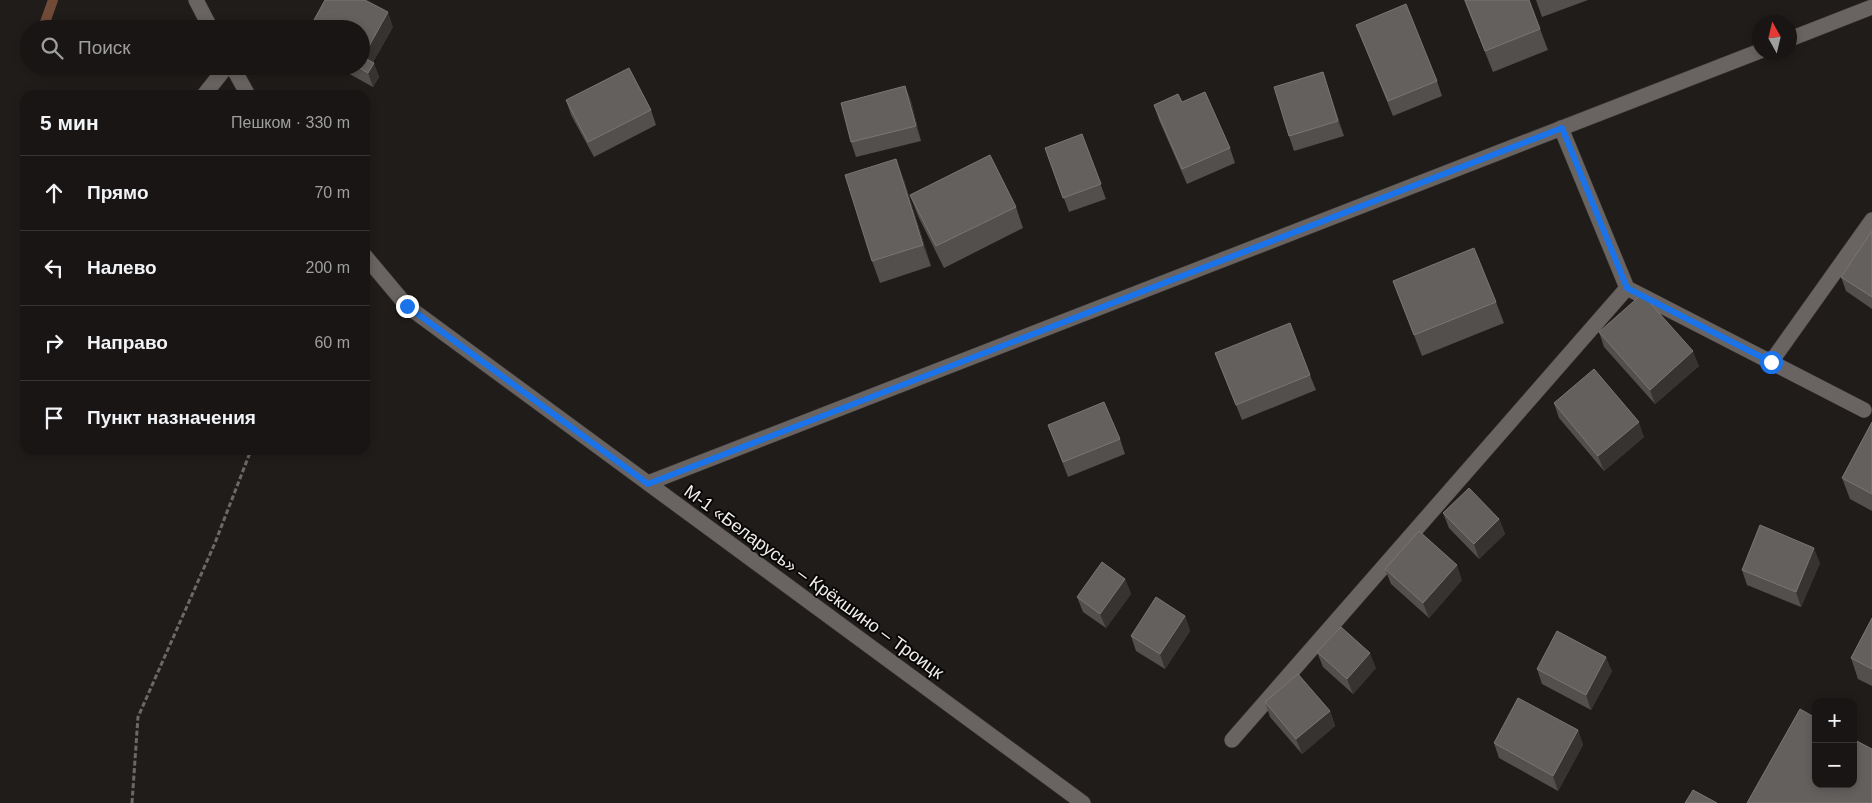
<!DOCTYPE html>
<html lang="ru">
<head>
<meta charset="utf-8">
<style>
	:root { --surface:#181514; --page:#211e1d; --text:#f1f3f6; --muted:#9f9fa0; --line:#363434 }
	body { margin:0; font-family:Arial,sans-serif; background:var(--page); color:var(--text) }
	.controls { position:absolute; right:15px; bottom:15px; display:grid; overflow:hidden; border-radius:10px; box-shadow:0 2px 8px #0003 }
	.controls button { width:45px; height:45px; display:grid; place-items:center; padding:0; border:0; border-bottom:1px solid var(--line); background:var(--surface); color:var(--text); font:25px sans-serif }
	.compass { position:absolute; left:1752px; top:15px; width:45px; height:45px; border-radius:50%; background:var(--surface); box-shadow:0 2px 8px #0003; rotate:352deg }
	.stop { position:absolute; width:15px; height:15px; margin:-11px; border:4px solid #1a73e8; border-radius:50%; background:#fff }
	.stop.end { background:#1a73e8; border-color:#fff; box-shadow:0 1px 5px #0008 }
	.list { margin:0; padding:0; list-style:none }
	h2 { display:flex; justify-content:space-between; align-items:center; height:65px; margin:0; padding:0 20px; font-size:21px }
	h2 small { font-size:16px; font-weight:400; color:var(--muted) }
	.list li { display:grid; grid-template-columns:32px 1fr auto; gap:15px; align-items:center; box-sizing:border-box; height:75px; padding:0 20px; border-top:1px solid var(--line) }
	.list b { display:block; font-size:19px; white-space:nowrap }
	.list em { font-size:16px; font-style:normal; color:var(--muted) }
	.icon { flex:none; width:28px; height:28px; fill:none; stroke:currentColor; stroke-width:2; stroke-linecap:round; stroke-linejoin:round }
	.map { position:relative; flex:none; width:1872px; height:803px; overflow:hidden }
	.search { position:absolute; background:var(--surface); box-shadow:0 2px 8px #0003; left:20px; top:20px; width:350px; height:55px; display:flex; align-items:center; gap:12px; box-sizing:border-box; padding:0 18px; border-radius:28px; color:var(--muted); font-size:19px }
	.panel { position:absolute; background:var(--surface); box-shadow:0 2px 8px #0003; left:20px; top:90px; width:350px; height:365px; border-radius:15px }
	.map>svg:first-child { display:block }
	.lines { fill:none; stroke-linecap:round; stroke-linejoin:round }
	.stream { stroke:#724a38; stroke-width:10 }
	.service-casing { stroke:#3c3938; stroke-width:16 }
	.minor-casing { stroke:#3c3938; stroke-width:16 }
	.secondary-casing { stroke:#3c3938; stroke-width:16 }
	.path { stroke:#6b6866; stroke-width:3; stroke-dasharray:5 2.5; stroke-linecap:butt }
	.service { stroke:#696462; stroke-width:15 }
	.minor { stroke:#696462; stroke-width:15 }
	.secondary { stroke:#696462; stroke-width:15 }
	.wall { fill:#534f4d }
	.shaded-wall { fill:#373331 }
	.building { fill:#64605e; stroke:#7a7674 }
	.route { stroke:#1a73e8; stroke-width:6 }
	.labels { text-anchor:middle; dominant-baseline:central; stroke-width:4; stroke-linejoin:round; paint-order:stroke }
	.street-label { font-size:18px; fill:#f0edec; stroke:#080706 }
</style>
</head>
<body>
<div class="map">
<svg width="1872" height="803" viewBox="0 0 1872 803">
	<rect width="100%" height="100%" fill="#201c1a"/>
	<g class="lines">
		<path class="stream" d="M44 25 53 0"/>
		<g class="service-casing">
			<path id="service" d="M204 95 227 66
				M1627 288 1864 410
				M1771 362 1872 220
				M1232 740 1627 288 1561 128"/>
		</g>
		<g class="minor-casing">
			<path id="minor" d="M1790 39 1872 7
				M648 483 1760 51"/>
		</g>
		<g class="secondary-casing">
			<path id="secondary" d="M196 0 211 29
				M232 66 248 95
				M365 256 407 306 1083 803"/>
		</g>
		<path class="path" d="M132 803 138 717 215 543 251 450"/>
		<use href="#service" class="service"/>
		<use href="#minor" class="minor"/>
		<use href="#secondary" class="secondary"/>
	</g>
	<path class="wall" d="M1464 0H1529L1548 50 1493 72Z
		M1536 0H1588L1542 17Z
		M1356 25 1437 81 1442 96 1393 116Z
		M393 27 373 62 379 77 373 87 335 66H361Z
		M1323 72 1344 136 1294 151 1289 136Z
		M905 86 911 101 921 141 856 157 851 142Z
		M566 100 651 110 656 125 594 157 571 115Z
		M1182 102 1230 148 1235 163 1187 184 1159 120 1154 105Z
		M1082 134 1106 199 1069 212 1045 148Z
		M904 180 931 266 880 283 872 261Z
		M910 195 1016 207 1023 228 944 268 918 216Z
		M1872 231V309L1846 291 1841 277Z
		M1393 281 1496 302 1504 323 1422 356Z
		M1599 332 1699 366 1655 404 1604 347Z
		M1215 353 1310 375 1316 390 1242 420Z
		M1554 403 1644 437 1604 471 1559 418Z
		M1872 422V511L1850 499 1842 478Z
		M1048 425 1120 439 1125 454 1068 477Z
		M1443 513 1499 519 1505 534 1479 559 1449 528Z
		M1820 563 1801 607 1747 585 1742 570Z
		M1385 569 1462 580 1429 618 1391 584Z
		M1125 579 1131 594 1106 628 1083 612 1077 597Z
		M1185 616 1190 631 1165 669 1136 651 1131 636Z
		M1872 618V686L1858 679 1851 658Z
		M1317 652 1376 668 1353 694 1323 667Z
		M1537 669 1612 671 1591 710 1542 684Z
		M1265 702 1330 711 1335 726 1302 754 1270 717Z
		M1578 730 1583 745 1558 791 1499 758 1494 743Z"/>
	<path class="shaded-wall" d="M388 12 393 27 368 71 363 57Z
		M374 63 379 77 373 87 368 73Z
		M1323 72 1328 87 1344 136 1338 121Z
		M905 86 911 101 921 141 916 126Z
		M896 159 904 180 931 266 923 245Z
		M1693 351 1699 366 1655 404 1650 390Z
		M1639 422 1644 437 1604 471 1598 456Z
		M1499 519 1505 534 1479 559 1474 544Z
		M1814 548 1820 563 1801 607 1796 592Z
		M1457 565 1462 580 1429 618 1423 603Z
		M1125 579 1131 594 1106 628 1100 614Z
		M1185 616 1190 631 1165 669 1160 654Z
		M1370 653 1376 668 1353 694 1347 679Z
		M1606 657 1612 671 1591 710 1586 695Z
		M1330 711 1335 726 1302 754 1296 739Z
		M1578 730 1583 745 1558 791 1553 776Z"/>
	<path class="building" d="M325 0H365L388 12 363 57 374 63 368 73 356 66H361V29H309Z
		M1465 0H1529L1540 29 1485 51Z
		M1406 4 1437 81 1388 101 1356 25Z
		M629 68 651 110 588 142 566 100Z
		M1323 72 1338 121 1289 136 1274 87Z
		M905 86 916 126 851 142 841 103Z
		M1205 92 1230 148 1182 169 1154 105 1178 94 1182 102Z
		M1082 134 1101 184 1063 198 1045 148Z
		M990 155 1016 207 936 246 910 195Z
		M896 159 923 245 872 261 845 175Z
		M1872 231V297L1841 277Z
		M1474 248 1496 302 1414 335 1393 281Z
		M1642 294 1693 351 1650 390 1599 332Z
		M1290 323 1310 375 1236 405 1215 353Z
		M1594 369 1639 422 1598 456 1554 403Z
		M1104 402 1120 439 1063 462 1048 425Z
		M1872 422V494L1842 478Z
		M1469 488 1499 519 1474 544 1443 513Z
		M1760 525 1814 548 1796 592 1742 570Z
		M1419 531 1457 565 1423 603 1385 569Z
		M1102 562 1125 579 1100 614 1077 597Z
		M1156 597 1185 616 1160 654 1131 636Z
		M1872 618V669L1851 658Z
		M1341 627 1370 653 1347 679 1317 652Z
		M1557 631 1606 657 1586 695 1537 669Z
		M1298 674 1330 711 1296 739 1265 702Z
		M1518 698 1578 730 1553 776 1494 743Z
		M1800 709 1816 718V784H1853V739L1872 749V803H1747Z
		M1693 790 1717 803H1685Z"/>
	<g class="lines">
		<path class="route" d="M407 306 648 484 1562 128 1627 288 1771 362"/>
	</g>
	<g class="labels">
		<g class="street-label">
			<text transform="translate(814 582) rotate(36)">М-1 «Беларусь» – Крёкшино – Троицк</text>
		</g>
	</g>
</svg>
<div class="controls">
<button>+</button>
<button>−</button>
</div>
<svg class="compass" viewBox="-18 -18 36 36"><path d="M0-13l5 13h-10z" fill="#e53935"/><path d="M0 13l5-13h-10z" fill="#9f9fa0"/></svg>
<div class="stop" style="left:1771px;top:362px"></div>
<div class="stop end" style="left:407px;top:306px"></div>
<div class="search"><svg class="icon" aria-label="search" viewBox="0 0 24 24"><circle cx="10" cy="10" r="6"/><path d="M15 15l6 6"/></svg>Поиск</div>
<section class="panel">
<h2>5 мин<small>Пешком · 330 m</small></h2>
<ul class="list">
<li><svg class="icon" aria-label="ahead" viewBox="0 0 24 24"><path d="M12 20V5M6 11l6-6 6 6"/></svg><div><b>Прямо</b></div><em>70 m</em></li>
<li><svg class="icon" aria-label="left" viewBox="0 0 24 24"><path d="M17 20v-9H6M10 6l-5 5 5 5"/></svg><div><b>Налево</b></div><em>200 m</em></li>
<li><svg class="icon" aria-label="right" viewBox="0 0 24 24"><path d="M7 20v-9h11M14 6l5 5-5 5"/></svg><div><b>Направо</b></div><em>60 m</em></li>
<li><svg class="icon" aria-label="arrive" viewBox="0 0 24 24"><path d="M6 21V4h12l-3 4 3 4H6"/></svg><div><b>Пункт назначения</b></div></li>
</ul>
</section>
</div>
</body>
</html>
